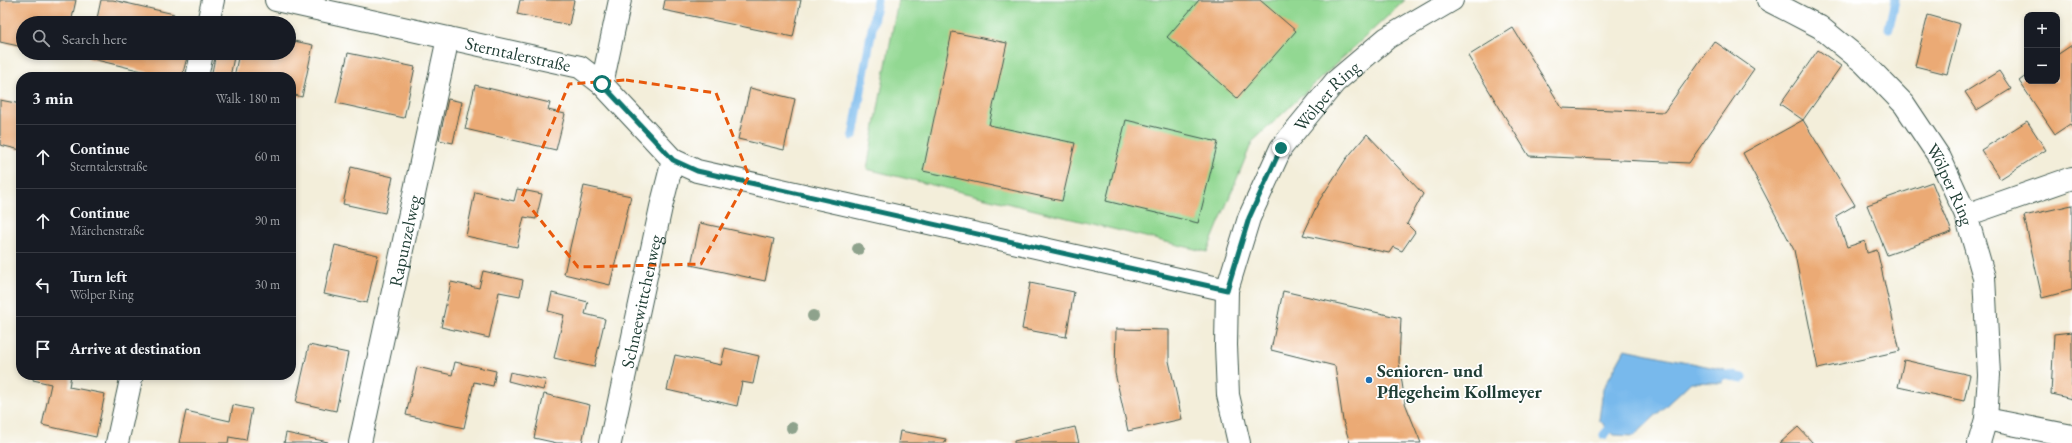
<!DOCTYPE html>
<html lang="en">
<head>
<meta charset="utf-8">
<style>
	:root { --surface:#171b24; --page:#242831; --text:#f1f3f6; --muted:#9ea1a6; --line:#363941 }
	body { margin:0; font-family:"EB Garamond",serif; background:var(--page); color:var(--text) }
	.controls { position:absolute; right:12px; top:12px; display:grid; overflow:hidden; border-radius:8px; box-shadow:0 2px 6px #0003 }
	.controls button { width:36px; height:36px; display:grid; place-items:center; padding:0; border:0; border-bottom:1px solid var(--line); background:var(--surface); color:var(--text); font:20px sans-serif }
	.stop { position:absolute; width:12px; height:12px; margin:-9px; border:3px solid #0f766e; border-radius:50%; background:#fff }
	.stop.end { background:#0f766e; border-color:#fff; box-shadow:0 1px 4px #0008 }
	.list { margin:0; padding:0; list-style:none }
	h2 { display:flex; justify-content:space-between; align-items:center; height:52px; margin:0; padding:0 16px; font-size:17px }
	h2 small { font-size:13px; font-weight:400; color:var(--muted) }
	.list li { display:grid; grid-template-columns:26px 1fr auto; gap:12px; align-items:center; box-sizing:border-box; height:64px; padding:0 16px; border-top:1px solid var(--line) }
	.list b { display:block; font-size:15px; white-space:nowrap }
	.list p { margin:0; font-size:13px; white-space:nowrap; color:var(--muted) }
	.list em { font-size:13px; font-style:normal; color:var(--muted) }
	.icon { flex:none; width:22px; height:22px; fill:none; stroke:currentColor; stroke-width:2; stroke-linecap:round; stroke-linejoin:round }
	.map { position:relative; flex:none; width:2072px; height:443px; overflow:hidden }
	.search { position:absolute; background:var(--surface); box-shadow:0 2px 6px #0003; left:16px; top:16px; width:280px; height:44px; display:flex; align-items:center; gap:10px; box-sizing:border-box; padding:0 14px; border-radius:22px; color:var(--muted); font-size:15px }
	.panel { position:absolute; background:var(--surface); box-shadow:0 2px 6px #0003; left:16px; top:72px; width:280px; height:308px; border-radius:16px }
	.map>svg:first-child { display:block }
	.green { fill:#92d892; stroke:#588a63 }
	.water { fill:#78b9ec; stroke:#4c7b90 }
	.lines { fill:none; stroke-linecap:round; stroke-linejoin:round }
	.stream { stroke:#78b9ec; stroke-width:9 }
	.building { fill:#ebaa74 }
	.street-casing { stroke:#3f584d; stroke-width:24 }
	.street { stroke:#fff; stroke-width:22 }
	.tree { fill:#8ea28c }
	.route { stroke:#0f766e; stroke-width:5 }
	.marked { fill:none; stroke:#e8590c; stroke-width:3; stroke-dasharray:8 5; stroke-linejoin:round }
	.poi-dot { fill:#1f6fb2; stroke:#fff; stroke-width:1.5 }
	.labels { text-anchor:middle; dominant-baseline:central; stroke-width:3.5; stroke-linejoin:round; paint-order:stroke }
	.street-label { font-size:18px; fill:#1f3d34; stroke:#fff }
	.poi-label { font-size:18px; font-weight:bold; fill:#1f3d34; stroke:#fff; text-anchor:start }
</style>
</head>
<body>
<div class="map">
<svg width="2072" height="443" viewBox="0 0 2072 443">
	<rect width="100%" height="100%" fill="#fff"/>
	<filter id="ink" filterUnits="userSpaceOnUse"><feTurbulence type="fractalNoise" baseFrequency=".025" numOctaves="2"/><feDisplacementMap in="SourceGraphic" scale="8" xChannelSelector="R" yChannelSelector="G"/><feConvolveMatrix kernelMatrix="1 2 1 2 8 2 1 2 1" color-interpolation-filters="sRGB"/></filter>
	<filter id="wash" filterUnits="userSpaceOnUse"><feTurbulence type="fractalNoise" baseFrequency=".012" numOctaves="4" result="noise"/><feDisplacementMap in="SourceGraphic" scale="16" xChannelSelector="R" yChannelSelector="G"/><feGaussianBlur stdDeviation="0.9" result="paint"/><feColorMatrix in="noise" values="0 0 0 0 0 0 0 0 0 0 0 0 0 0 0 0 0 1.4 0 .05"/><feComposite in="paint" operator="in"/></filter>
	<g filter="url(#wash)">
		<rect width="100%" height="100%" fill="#f3eeda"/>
		<path class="green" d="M898 0H1405L1252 142 1207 252 867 169Z"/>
		<path class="water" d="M1625 349 1725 370 1723 383 1691 382 1634 436 1614 435 1599 420 1603 389Z"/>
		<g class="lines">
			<path class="stream" d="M1889 28 1895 0
				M853 136 877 0
				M1713 373 1743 378
				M1604 435 1616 421"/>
		</g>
		<g id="blocks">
			<path class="building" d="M0 0H76L71 23H23V47L0 42Z
				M101 0H113L174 14 172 23H96Z
				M520 0H574L569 25 517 14Z
				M665 0H801L793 37 663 10Z
				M1199 0H1260L1296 31 1237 98 1167 37Z
				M1928 15 1960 24 1947 74 1915 66Z
				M1513 28 1562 108 1664 112 1714 41 1754 69 1689 163 1529 156 1468 56Z
				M952 32 1007 43 989 125 1075 143 1062 201 923 171Z
				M289 40 313 45 302 97 291 94V77H234L239 53H289Z
				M2072 45V128L2070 124 2055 134 2019 81 2027 75V81H2057V55Z
				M1818 50 1841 66 1803 120 1780 104Z
				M89 53H188L182 77H159V75L88 58Z
				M216 53 234 57 230 77H211Z
				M348 53 415 67 404 118 336 103Z
				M1999 71 2011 89 1977 110 1965 92Z
				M475 85 550 103 548 110 565 114 556 150 465 129Z
				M750 88 795 99 784 150 738 139Z
				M448 99 462 102 453 143 439 140Z
				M0 100 21 104V150L0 145Z
				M1126 120 1218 142 1198 223 1106 201Z
				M1803 120 1855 205 1836 216 1847 247 1865 241 1867 253 1877 250 1900 351 1818 369 1794 250 1743 153Z
				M2027 121 2046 150 2000 179 1981 150Z
				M1367 134 1423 194 1407 224 1415 232 1402 251 1393 247 1389 253 1303 235 1319 201 1346 159Z
				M351 167 393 177 385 213 343 204Z
				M1932 182 1952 232 1887 255 1867 205Z
				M584 186 631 196 610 285 564 274Z
				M517 189 542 194 536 219 524 217 517 247 466 236 475 192 514 201Z
				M2072 205V290L2042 298 2024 216Z
				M700 223 774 239 765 281 691 265Z
				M335 245 378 255 367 303 324 294Z
				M483 271 523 280 520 296 499 292 489 338 441 327 451 282 479 288Z
				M1030 283 1074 292 1066 337 1022 329Z
				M1283 291 1401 318 1399 362 1405 403 1421 443H1350L1343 421 1335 366 1271 350Z
				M552 293 588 302 585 314 605 319 594 367 554 358 564 315 548 311Z
				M1116 329 1169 330V361L1182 419 1128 431 1115 373Z
				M2072 332V399L2051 394 2054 334Z
				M309 345 348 353 336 411 296 402Z
				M725 348 759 356 753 384 742 382 737 406 667 390 675 355 721 365Z
				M1904 360 1970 375 1964 401 1898 387Z
				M455 362 496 371 493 386 474 382 464 428 406 415 417 367 452 375Z
				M510 372 546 380 543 390 508 381Z
				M34 375H71L69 387 105 394 96 437 42 425 51 384 33 380Z
				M544 394 590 405 582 443H557L534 438Z
				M233 405 252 409 246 440 229 437 228 443H179L186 411 230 421Z
				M1075 427 1079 443H1014V441Z
				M1798 427 1813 443H1780Z
				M900 431 946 439 945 443H898Z
				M286 433 328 442V443H284Z"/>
		</g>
	</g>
	<g filter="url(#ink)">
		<use href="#blocks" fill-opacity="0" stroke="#3f584d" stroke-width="1"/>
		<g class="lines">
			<g class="street-casing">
				<g id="street">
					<path id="s1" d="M276 0 580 67 602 84 673 160 697 171 1227 290"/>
					<path id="s2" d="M1768 0 1820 27 1864 63 1904 104 1940 158 1966 215 1984 277 1989 375 1986 419 1979 443"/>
					<path d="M208 23 213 0"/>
					<path d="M197 77 202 53"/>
					<path d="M602 84 620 0"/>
					<path d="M1966 215 2072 178"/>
					<path d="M1986 419 2072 436"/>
					<path d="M117 443 132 375"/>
					<path id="s3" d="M360 443 448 38"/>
					<path id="s4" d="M610 443 661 207 673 160"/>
					<path id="s5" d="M1239 443 1228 395 1226 345 1227 290 1249 218 1281 148 1335 82 1387 38 1452 0"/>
				</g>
			</g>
			<use href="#street" class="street"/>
		</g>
		<g class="tree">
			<circle cx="858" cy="249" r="6"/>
			<circle cx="813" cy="316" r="6"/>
			<circle cx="792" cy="428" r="6"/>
		</g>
	</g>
	<g class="lines" filter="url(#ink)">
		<path class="route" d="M602 84 673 160 697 171 1227 290 1249 218 1281 148"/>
	</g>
	<path class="marked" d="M626 80 716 93 749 176 701 264 578 267 522 197 569 84Z"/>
	<circle class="poi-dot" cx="1369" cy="380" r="4"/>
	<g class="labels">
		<g class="street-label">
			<text stroke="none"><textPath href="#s1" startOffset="248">Sterntalerstraße</textPath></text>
			<text stroke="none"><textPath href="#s5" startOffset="376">Wölper Ring</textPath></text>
			<text stroke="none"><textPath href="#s2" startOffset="266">Wölper Ring</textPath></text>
			<text stroke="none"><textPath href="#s3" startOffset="207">Rapunzelweg</textPath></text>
			<text stroke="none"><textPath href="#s4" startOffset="145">Schneewittchenweg</textPath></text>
		</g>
		<g class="poi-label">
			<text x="1377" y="370">Senioren- und<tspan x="1377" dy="21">Pflegeheim Kollmeyer</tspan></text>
		</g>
	</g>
</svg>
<div class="controls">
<button>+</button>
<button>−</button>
</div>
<div class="stop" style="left:602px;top:84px"></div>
<div class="stop end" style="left:1281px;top:148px"></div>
<div class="search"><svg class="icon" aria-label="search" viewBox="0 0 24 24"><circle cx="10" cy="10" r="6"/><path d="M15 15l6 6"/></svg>Search here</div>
<section class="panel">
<h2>3 min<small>Walk · 180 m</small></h2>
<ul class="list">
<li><svg class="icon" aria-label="ahead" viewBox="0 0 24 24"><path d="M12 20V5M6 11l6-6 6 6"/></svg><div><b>Continue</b><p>Sterntalerstraße</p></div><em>60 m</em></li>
<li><svg class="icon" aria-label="ahead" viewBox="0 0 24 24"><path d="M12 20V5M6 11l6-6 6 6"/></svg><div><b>Continue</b><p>Märchenstraße</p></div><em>90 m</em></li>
<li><svg class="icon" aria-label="left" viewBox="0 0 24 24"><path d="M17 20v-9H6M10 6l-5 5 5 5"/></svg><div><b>Turn left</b><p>Wölper Ring</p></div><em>30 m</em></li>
<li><svg class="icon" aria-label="arrive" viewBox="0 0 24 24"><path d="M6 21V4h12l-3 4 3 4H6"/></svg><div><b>Arrive at destination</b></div></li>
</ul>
</section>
</div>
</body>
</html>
